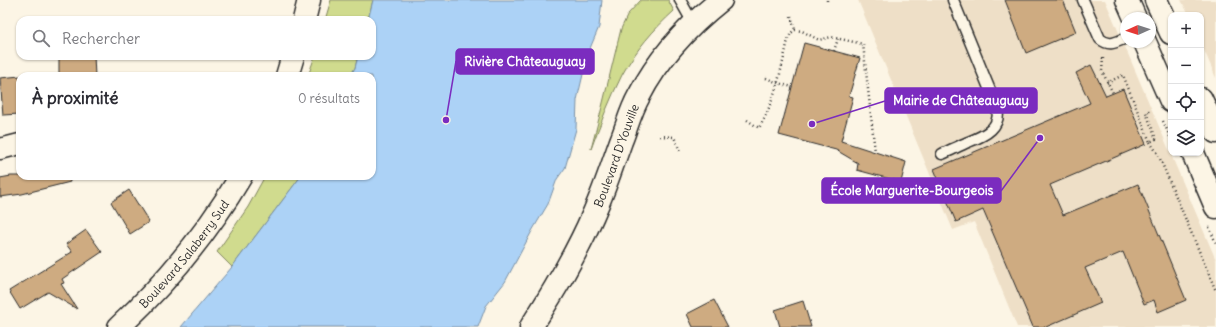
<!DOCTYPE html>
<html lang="fr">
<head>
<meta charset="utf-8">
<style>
	:root { --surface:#fff; --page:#f7f7f7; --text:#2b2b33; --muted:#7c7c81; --line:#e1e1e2 }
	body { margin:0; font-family:Delius,sans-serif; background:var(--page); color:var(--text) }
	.controls { position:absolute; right:12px; top:12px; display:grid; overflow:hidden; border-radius:8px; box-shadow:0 1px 3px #0004 }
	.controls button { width:36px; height:36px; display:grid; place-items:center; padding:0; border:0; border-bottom:1px solid var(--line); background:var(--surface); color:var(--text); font:20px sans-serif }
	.compass { position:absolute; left:1120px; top:12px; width:36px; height:36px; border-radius:50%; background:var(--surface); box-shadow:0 1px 3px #0004; rotate:267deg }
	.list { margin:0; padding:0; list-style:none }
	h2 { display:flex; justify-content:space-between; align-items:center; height:52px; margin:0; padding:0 16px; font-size:17px }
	h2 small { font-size:13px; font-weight:400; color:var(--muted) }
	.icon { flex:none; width:22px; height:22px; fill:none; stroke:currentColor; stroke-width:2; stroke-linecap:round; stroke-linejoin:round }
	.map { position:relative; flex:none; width:1216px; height:327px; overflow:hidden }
	.search { position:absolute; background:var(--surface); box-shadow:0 1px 3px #0004; left:16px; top:16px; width:360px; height:44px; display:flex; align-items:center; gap:10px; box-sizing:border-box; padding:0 14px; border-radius:12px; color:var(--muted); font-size:15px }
	.panel { position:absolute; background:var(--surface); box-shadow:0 1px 3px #0004; left:16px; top:72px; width:360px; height:108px; border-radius:12px }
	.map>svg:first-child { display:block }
	.built { fill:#eedfc7 }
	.green { fill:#d0db8e; stroke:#7e835c }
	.water { fill:#acd2f6; stroke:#788fa5 }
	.building { fill:#ceab81; stroke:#2b2b2b }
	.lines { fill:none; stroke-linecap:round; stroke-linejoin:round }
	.service-casing { stroke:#2b2b2b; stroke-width:13 }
	.minor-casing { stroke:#2b2b2b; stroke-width:23 }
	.tertiary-casing { stroke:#2b2b2b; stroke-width:25 }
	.path { stroke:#2b2b2b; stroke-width:2.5; stroke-dasharray:1 3; stroke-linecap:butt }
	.service { stroke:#fcf5e5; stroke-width:10 }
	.minor { stroke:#fcf5e5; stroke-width:20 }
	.tertiary { stroke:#fcf5e5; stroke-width:22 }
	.labels { text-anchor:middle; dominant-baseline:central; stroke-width:3.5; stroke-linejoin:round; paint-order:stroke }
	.street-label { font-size:12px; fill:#2b2b2b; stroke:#fcf5e5 }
	.leader { fill:none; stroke:#7b2cbf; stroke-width:1.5 }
	.callout-dot { fill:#7b2cbf; stroke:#fcf5e5; stroke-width:1.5 }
	.callout { fill:#7b2cbf; stroke:#7b2cbf; stroke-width:1.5 }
	.callout-label { font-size:13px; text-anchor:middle; font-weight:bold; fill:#fff }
</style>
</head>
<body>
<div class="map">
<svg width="1216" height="327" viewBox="0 0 1216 327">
	<rect width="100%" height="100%" fill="#fcf5e5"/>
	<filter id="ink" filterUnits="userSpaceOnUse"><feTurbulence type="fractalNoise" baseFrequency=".025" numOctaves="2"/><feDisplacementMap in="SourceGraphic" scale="8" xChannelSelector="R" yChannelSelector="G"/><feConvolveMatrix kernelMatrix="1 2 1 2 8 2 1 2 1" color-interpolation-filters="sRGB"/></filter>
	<g filter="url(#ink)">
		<path class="built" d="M858 0H1105L1216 260V327H1017L974 222 953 230Z
			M1181 0H1216V78L1201 43V15H1189Z"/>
		<path class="green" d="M331 0H373L368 20H325Z
			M641 0H668L674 11C654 29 635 51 622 75 610 99 600 124 591 149L602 107 621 29 628 14Z
			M315 56H358L355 68 350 76H308Z
			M265 176H301L232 267 217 252 248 207Z"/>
		<path class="water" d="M373 0H602L599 27 588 53 577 100 576 129 565 168 557 179 548 204 532 231 505 282 486 306 478 327H181L232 267 301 176H372V76H350L355 68 358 56H372V20H368Z"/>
		<path class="building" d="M1005 0H1063L1076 32 1026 53Z
			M804 43 860 58 849 96 853 97 841 141 906 162 901 182 857 170 858 163 836 150 779 135Z
			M59 56H94L95 76H59Z
			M1091 65 1106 96 1123 89 1146 144 1050 185 1063 215 1138 184 1186 300 1158 312 1154 300 1144 304 1123 252 1085 268 1101 303 1046 327H1033L983 210 956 222 934 169 1090 103 1076 73Z
			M20 76V114L3 115 0 78Z
			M11 176H69L70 182 22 194 0 197V178Z
			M129 190 149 222 130 234 111 202Z
			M86 230 102 252 62 279 64 283 61 284 77 309 48 292 20 309 9 291 72 252 66 244Z
			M714 300 728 327H693L687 314Z
			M803 301 811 327H780L775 310Z"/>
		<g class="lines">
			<g class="service-casing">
				<path id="service" d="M680 0 693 23
					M1083 0 1100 39C1110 47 1116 42 1126 38
					M942 154C951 150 959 146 968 142 984 136 1004 127 996 105L953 0"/>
			</g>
			<g class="minor-casing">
				<path id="minor" d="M0 149 20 144"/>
			</g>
			<g class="tertiary-casing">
				<g id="tertiary">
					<path d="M1127 0 1135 18"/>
					<path d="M1156 0 1171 33"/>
					<path d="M304 20 309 0"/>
					<path d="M1145 42 1171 101"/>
					<path d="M287 76 293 56"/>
					<path d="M1201 99 1216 132"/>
					<path d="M1193 153 1216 207"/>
					<path id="s1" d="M119 327C167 282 208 232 241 176"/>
					<path id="s2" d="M531 327C554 291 576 255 593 215 604 191 612 166 621 141 627 126 631 110 639 96 659 57 687 27 721 0"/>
				</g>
			</g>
			<path class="path" d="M827 0V1
				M791 16 795 30
				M834 51 838 39
				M1103 58 1102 71 1113 93
				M766 78 778 83 792 87
				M1107 83 1123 75 1150 142 1156 139 1146 112 1152 110
				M747 120 759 128C775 101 781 70 788 40L791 33 795 30 802 31 819 40 831 37 863 44 875 152
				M1163 121 1171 139
				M660 136 674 137 680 151
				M1150 142 1158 154 1216 291
				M1209 227 1216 243"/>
			<use href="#service" class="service"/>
			<use href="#minor" class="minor"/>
			<use href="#tertiary" class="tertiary"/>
		</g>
	</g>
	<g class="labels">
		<g class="street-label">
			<text stroke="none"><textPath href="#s2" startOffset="192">Boulevard D'Youville</textPath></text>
			<text stroke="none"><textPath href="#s1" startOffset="98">Boulevard Salaberry Sud</textPath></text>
		</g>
	</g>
	<path class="leader" d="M446 120L456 61M812 124L885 101M1040 138L1001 191"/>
	<g class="callout-dot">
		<circle cx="446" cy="120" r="4"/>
		<circle cx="812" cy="124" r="4"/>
		<circle cx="1040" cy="138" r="4"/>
	</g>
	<g class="callout">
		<rect x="456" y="49" width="138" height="25" rx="4"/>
		<rect x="885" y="88" width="152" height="25" rx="4"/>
		<rect x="822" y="178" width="179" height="25" rx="4"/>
	</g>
	<g class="callout-label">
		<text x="525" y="66">Rivière Châteauguay</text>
		<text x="961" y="105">Mairie de Châteauguay</text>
		<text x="912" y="195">École Marguerite-Bourgeois</text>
	</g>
</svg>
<div class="controls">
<button>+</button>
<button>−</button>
<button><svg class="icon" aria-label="locate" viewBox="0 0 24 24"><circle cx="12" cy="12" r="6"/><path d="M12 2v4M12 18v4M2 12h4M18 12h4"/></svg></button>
<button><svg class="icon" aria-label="layers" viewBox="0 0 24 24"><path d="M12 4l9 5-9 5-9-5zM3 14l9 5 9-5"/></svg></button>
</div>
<svg class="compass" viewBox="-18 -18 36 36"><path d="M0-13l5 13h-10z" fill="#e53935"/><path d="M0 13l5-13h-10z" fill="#7c7c81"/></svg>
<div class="search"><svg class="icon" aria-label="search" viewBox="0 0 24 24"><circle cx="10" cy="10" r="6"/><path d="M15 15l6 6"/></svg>Rechercher</div>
<section class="panel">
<h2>À proximité<small>0 résultats</small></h2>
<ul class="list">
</ul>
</section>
</div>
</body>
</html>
